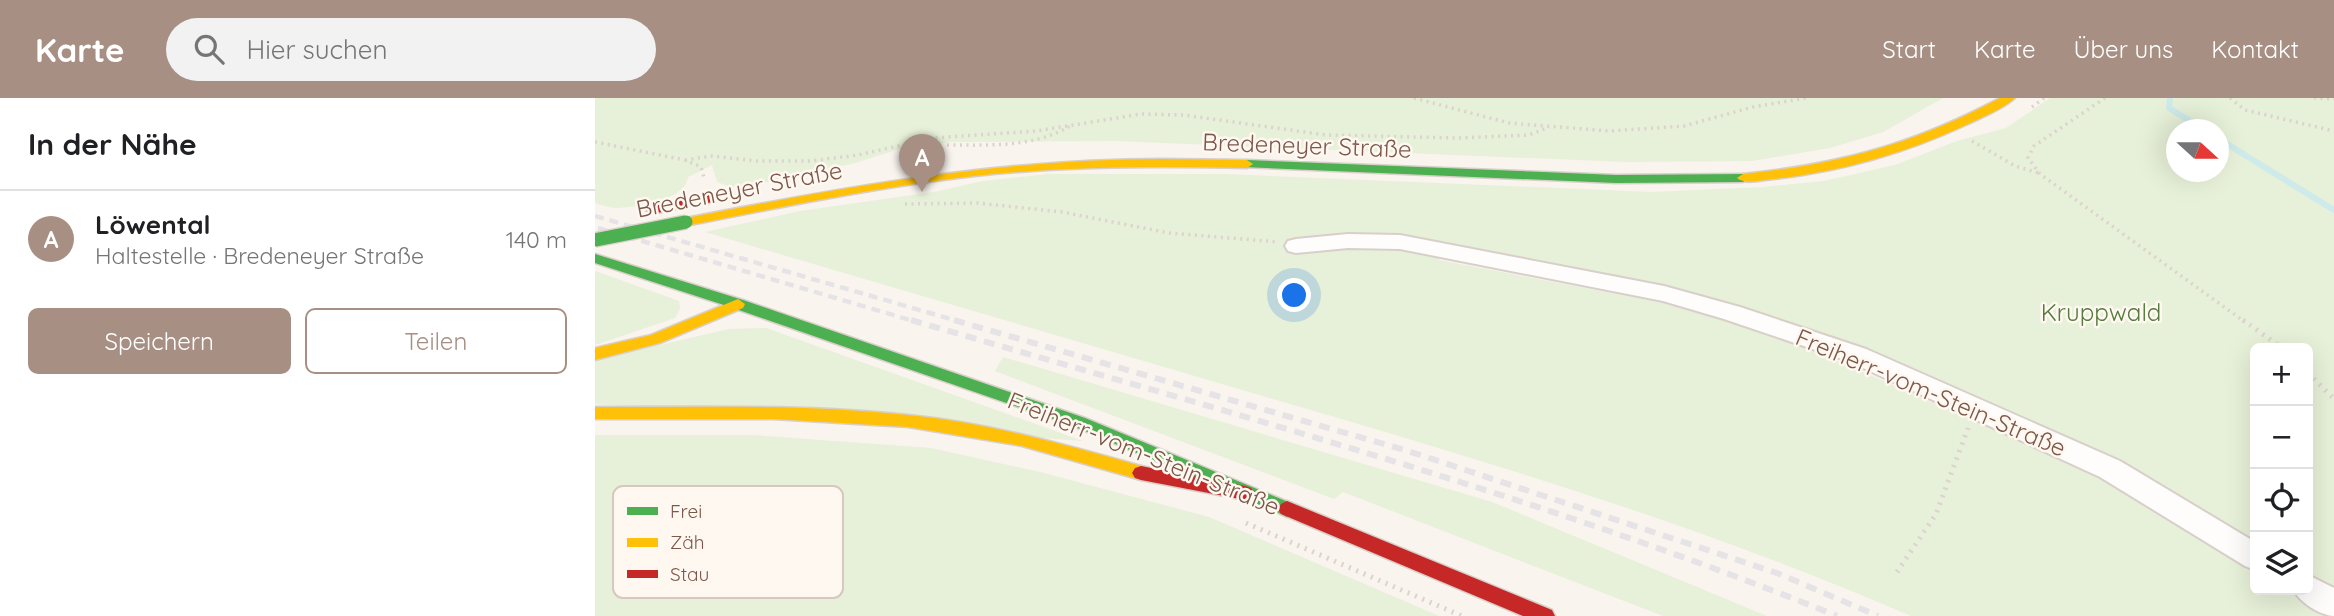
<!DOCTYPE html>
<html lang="de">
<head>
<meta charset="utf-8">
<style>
	:root { --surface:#fff; --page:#f2f2f2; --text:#202124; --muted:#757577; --line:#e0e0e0; --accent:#a78f83 }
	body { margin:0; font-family:Quicksand,sans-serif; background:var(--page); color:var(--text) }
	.controls { position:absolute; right:21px; bottom:21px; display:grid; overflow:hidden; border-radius:10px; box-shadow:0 7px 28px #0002 }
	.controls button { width:63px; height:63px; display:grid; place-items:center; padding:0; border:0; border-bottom:2px solid var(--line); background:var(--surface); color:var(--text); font:35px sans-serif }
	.compass { position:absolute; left:1571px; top:21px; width:63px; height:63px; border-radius:50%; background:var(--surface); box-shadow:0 7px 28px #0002; rotate:111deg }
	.you { position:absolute; left:700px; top:198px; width:24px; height:24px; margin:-18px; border:5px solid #fff; border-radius:50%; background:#1a73e8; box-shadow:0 0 0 10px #1a73e833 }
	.badge { display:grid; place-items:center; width:46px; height:46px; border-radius:50%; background:var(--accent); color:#fff; font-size:23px; font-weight:700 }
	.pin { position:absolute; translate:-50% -58px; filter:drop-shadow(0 2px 4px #0008) }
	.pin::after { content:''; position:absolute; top:37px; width:24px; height:21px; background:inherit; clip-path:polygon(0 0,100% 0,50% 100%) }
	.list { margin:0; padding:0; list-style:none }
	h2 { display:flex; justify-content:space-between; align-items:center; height:91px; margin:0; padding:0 28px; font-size:30px }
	h2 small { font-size:23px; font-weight:400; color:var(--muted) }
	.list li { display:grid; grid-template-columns:46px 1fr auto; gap:21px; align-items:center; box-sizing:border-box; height:98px; padding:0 28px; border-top:2px solid var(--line) }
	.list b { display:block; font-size:26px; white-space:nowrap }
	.list p { margin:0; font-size:23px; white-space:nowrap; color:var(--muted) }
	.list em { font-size:23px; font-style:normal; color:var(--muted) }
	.actions { display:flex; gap:14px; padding:21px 28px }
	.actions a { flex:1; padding:16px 0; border:2px solid var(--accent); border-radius:10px; text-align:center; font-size:24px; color:var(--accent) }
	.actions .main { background:var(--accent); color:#fff }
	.icon { flex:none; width:38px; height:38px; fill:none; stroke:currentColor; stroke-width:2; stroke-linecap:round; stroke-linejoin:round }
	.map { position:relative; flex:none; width:1739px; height:518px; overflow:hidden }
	header { display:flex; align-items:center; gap:42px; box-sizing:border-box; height:98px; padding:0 35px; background:var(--accent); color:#fff }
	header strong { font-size:33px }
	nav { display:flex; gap:38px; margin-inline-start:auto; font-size:24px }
	.search { width:490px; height:63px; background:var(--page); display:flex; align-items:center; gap:18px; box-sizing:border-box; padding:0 24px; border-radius:38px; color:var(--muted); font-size:26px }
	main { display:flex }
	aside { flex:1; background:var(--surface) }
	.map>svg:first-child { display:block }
	.green { fill:#e7f0d8; fill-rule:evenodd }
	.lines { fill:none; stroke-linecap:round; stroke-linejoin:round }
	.stream { stroke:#ceeaea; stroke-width:6 }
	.street-casing { stroke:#d8cfca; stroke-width:4 }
	.fast-casing { stroke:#d9cfca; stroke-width:3 }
	.slow-casing { stroke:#d9cfca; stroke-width:3 }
	.jam-casing { stroke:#d9cfca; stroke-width:3 }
	.path-far1 { stroke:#dcd2ce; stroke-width:3.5; stroke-dasharray:2 4.5; stroke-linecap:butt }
	.path { stroke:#dcd2ce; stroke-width:5; stroke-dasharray:2 6; stroke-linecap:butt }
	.street { fill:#fefdfc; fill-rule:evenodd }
	.fast { fill:#4caf50; fill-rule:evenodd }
	.slow { fill:#ffc107; fill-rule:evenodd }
	.jam { fill:#c62828; fill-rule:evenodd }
	.rail-far1 { stroke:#e5e3e6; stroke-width:4.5; stroke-dasharray:9 6; stroke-linecap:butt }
	.rail { stroke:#e5e3e6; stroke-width:6; stroke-dasharray:11 8; stroke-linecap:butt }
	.fast-bridge-casing { stroke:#dad0ca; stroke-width:16; stroke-linecap:butt }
	.fast-bridge { stroke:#4caf50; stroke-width:13 }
	.labels { text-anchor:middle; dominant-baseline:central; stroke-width:5; stroke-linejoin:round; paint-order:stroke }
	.street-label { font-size:24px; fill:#7b584a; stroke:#fff8f1 }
	.park-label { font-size:24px; fill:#557b3e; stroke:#fff8f1 }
	.key { fill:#fff8f1; stroke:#d7c8bf; stroke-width:2 }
	.key-label { font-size:19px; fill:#7b584a }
</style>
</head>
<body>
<header>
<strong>Karte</strong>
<div class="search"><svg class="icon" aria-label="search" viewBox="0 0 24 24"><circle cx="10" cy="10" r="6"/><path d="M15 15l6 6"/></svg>Hier suchen</div>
<nav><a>Start</a><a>Karte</a><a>Über uns</a><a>Kontakt</a></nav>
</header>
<main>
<aside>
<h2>In der Nähe<small></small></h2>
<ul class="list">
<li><span class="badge">A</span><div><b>Löwental</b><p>Haltestelle · Bredeneyer Straße</p></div><em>140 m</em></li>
</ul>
<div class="actions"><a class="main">Speichern</a><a>Teilen</a></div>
</aside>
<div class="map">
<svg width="1739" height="518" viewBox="0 0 1739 518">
	<rect width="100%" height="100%" fill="#f9f4ee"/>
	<path class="green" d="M0 0H1348L1288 34 1235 50 1157 63 1030 64 522 43 356 44 301 52 260 65 163 86 136 89 122 84 117 67 93 79C91 102 41 109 22 110 15 110 7 107 0 105Z
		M1455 0H1739V518H1316C1109 428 894 364 678 301 488 245 299 190 110 134L205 113 339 94 388 83 453 76H630L1057 94 1168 89 1229 83 1300 67 1362 43 1411 30ZM1582 32H1624V74H1582ZM852 147 1053 185 1125 202 1259 246 1370 295 1360 314 1238 261 1135 222 1068 205 844 162ZM1660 250H1713V492H1660Z
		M0 173 84 203 85 211 80 220 0 247Z
		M171 230 488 343 0 306V262L134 231Z
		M408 259 897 404 1172 518H1068L748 394 739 401 400 273Z
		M0 337H158L336 350 445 374 614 419 844 518H0Z"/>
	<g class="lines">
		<path class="stream" d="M1575 0 1574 10 1609 32
			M1624 41 1739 112"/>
		<g class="street-casing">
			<path id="street" d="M753 136 805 137 1069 188 1145 209 1271 251 1525 363 1660 444V472L1650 468 1505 379 1253 263 1129 221 1068 203 805 151 753 150 701 155 693 153 690 148 693 143 701 141Z
				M1713 477 1739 490V518C1725 517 1705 505 1699 492H1713Z"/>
		</g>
		<g class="fast-casing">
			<path id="fast" d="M652 62 1021 77 1148 76 1154 80 1148 84 1021 85 648 69 646 66Z
				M0 156 148 202 490 320 698 406 701 411 698 416 692 419 686 416 478 328 138 210 0 165Z"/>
		</g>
		<g class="slow-casing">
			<path id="slow" d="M1405 0H1420C1408 11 1388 19 1373 26 1311 55 1246 74 1178 81 1167 82 1150 87 1142 80L1148 76C1246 66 1318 46 1405 0Z
				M566 61 652 62 658 66 652 70C561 68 471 68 380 78 283 89 187 109 91 128L84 124 91 120C249 89 404 61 566 61Z
				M143 201 150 206 148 210 65 245 0 262V250L56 237Z
				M0 309C104 309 209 306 313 317 394 325 468 346 546 368L552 370 555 375 552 380 546 382 427 348 313 329 178 321H0Z"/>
		</g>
		<g class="jam-casing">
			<path id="jam" d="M118 96 125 100 123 103 57 116 50 112 57 108Z
				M546 368 650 388 656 390 659 395 656 400 650 402 546 382 540 380 537 375 540 370Z
				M692 403 957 512 960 518H928L686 416 683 411 686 406Z"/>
		</g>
		<path class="path-far1" d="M819 0 914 25 1014 33 1089 28 1158 9 1211 0
			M1510 0 1439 48 1433 60 1445 76 1650 224
			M1635 0 1650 12 1739 33
			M1719 0 1739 1
			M1437 9 1449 0
			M1377 43 1420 68 1444 75
			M0 44 90 62 106 69 109 80
			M352 47C395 47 439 50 477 27
			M90 62 117 58 161 63H215L263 57 338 40 441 33 546 16 589 17 731 37 863 40 934 37 954 29
			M310 106 383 105 467 114 574 135 684 144"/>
		<path class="path" d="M1648 222 1687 250
			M1713 275 1739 301
			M651 425 867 518
			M1302 474 1341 416 1373 330"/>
		<use href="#street" class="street"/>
		<use href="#fast" class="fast"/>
		<use href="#slow" class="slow"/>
		<use href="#jam" class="jam"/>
		<path class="rail-far1" d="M0 118 366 224
			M3 130 322 224"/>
		<path class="rail" d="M316 222C627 313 941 396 1242 518
			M359 222 813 353 1182 475 1283 518"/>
		<g class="fast-bridge-casing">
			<path id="fast-bridge" d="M0 142 91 124"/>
		</g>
		<use href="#fast-bridge" class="fast-bridge"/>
	</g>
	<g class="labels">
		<g class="street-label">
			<text transform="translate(712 47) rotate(2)">Bredeneyer Straße</text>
			<text transform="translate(144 91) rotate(-11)">Bredeneyer Straße</text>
			<text transform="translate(1336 294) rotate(23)">Freiherr-vom-Stein-Straße</text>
			<text transform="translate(549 355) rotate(22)">Freiherr-vom-Stein-Straße</text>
		</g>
		<g class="park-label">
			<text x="1506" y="214">Kruppwald</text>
		</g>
	</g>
	<rect x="18" y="388" width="230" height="112" rx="10" class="key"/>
	<rect x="32" y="409" width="31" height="8" fill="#4caf50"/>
	<rect x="32" y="440" width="31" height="9" fill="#ffc107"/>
	<rect x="32" y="472" width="31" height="8" fill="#c62828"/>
	<g class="key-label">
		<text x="75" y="420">Frei</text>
		<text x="75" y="451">Zäh</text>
		<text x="75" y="483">Stau</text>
	</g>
</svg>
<div class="controls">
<button>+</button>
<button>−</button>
<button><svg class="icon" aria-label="locate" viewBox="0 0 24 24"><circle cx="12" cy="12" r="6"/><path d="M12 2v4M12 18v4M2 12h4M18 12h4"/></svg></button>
<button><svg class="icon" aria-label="layers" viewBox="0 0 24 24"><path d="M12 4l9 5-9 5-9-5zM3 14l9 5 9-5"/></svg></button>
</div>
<svg class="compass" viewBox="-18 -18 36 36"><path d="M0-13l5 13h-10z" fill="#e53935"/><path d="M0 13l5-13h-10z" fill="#757577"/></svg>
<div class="you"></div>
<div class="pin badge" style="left:327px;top:94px">A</div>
</div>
</main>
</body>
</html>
